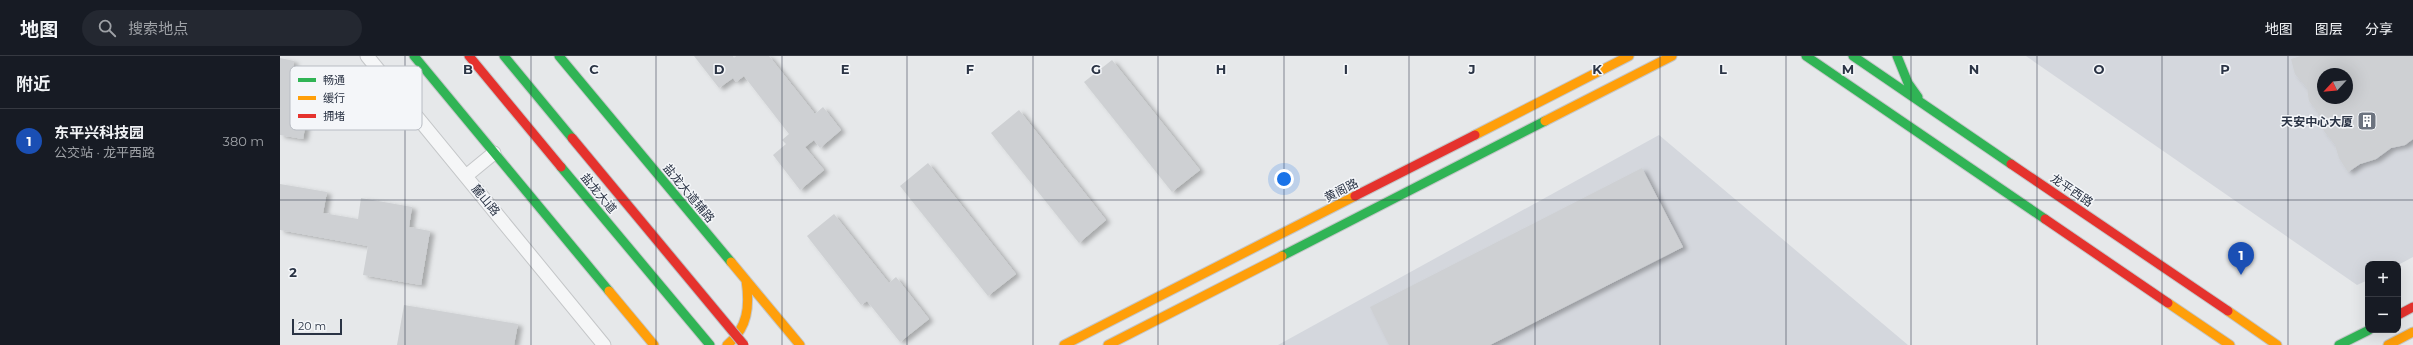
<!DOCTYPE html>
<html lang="zh">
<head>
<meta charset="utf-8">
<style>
	:root { --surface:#171b24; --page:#242831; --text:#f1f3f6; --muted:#9ea1a6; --line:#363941; --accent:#0b8043 }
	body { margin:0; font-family:Montserrat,"Noto Sans SC",sans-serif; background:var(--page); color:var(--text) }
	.controls { position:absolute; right:12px; bottom:12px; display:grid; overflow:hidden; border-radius:8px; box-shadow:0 4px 16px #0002 }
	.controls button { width:36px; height:36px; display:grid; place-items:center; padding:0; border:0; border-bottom:1px solid var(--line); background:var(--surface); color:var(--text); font:20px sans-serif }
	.compass { position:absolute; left:2037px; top:12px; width:36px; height:36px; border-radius:50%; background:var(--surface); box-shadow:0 4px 16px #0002; rotate:244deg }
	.scale { position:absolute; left:12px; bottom:10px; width:50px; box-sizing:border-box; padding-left:4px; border:2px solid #2b3445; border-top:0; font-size:11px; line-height:14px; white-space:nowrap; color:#2b3445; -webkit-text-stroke:3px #f4f6f9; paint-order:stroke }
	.you { position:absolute; left:1004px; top:123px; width:14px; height:14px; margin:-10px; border:3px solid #fff; border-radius:50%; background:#1a73e8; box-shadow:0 0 0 6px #1a73e833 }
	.badge { display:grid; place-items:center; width:26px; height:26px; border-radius:50%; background:var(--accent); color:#fff; font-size:13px; font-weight:700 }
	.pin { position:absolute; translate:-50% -33px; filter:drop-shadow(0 1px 2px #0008) }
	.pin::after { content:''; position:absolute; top:21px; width:14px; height:12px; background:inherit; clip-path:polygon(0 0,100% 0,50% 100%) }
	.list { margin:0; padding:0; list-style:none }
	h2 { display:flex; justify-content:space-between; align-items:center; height:52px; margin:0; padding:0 16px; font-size:17px }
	h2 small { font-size:13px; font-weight:400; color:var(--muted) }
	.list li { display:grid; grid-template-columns:26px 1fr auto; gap:12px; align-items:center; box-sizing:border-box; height:64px; padding:0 16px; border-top:1px solid var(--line) }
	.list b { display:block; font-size:15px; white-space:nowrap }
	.list p { margin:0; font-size:13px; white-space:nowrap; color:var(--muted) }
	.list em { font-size:13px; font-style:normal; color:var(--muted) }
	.icon { flex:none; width:22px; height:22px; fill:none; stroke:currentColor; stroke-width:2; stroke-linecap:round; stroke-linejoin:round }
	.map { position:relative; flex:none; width:2133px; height:289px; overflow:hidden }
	header { display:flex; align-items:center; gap:24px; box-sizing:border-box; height:56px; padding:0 20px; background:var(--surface); border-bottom:1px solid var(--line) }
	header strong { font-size:19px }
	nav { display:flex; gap:22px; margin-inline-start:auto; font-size:14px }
	.search { width:280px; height:36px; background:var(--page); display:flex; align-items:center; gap:10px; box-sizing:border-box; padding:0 14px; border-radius:22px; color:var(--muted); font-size:15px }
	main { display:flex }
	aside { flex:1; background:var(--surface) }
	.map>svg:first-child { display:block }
	.built { fill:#d4d7dd; fill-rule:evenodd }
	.building { fill:#ced0d3; fill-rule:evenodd; filter:url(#shadow) }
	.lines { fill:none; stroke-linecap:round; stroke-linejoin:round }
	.street-casing { stroke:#c4c6c8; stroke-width:15 }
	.fast-casing { stroke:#c4c6c8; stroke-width:11 }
	.slow-casing { stroke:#c4c6c8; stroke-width:11 }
	.jam-casing { stroke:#c4c6c8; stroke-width:11 }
	.street { stroke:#f5f6f7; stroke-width:13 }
	.fast { stroke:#30b455; stroke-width:9 }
	.slow { stroke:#ff9f0a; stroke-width:9 }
	.jam { stroke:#e5322d; stroke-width:9 }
	.jam-bridge-casing { stroke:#b8bbbf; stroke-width:11; stroke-linecap:butt }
	.jam-bridge { stroke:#e5322d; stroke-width:9 }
	.grid { fill:none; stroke:#2b3445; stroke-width:1; stroke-opacity:0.55 }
	.labels { text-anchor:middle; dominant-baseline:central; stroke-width:3; stroke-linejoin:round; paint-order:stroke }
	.poi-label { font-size:12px; font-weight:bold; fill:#2b3445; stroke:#f4f6f9; text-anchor:end }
	.street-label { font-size:12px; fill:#2b3445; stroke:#f4f6f9 }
	.key { fill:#f4f6f9; stroke:#b8bcc3; stroke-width:1 }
	.key-label { font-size:11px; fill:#2b3445 }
	.grid-label { font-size:13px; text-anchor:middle; font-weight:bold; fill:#2b3445; stroke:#f4f6f9; stroke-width:3; stroke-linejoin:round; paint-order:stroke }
</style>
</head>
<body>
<header>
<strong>地图</strong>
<div class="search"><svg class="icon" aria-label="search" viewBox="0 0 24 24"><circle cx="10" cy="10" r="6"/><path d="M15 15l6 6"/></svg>搜索地点</div>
<nav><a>地图</a><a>图层</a><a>分享</a></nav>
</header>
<main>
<aside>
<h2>附近<small></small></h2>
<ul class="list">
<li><span class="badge" style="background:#1a4fb4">1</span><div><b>东平兴科技园</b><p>公交站 · 龙平西路</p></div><em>380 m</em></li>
</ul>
</aside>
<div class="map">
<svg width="2133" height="289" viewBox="0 0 2133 289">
	<defs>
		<filter id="shadow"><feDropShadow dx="4.5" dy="2.5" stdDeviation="2" flood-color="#0004"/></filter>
	</defs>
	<rect width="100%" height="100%" fill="#e6e8ea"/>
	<path class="built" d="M1746 0H2133V201L2118 209 2088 208V224L2077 229ZM2043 18H2067V42H2043Z
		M1379 79 1628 289H998Z"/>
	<path class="building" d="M414 0H453L454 2 456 0H489L535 58 543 51 561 74 540 92 534 84 525 91 544 114 520 134 493 99 506 88 502 84 509 78 464 20 456 26 453 22 439 32Z
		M2021 0H2133V83L2125 89 2111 92 2096 103 2080 108 2068 116 2059 102 2055 89 2044 75 2037 55 2029 45 2027 32 2015 18 2011 3ZM2043 18H2067V42H2043Z
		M0 2 14 5 11 25 33 28 23 83 0 79Z
		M832 4 920 114 892 136 804 26Z
		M739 54 826 164 799 187 711 77Z
		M648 107 736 218 708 240 620 130Z
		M1362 112 1403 191 1210 289H1109L1090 251Z
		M0 128 47 136 43 157 78 163 81 142 132 151 129 171 150 175 141 229 83 219 88 190 0 174Z
		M554 158 609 227 616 221 649 263 620 286 587 245 581 249 527 180Z
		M124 249 238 268 234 289H117Z"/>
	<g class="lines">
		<g class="street-casing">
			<path id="street" d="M87 0 324 289
				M186 120 214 97"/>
		</g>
		<g class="fast-casing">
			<path id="fast" d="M134 0 329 235
				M224 0 292 82
				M279 0 451 206
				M1526 0 1765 163
				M1573 0 1731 108
				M1617 0 1628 27 1638 41
				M281 111 430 289
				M1002 200 1265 65
				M2059 289 2089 274"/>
		</g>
		<g class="slow-casing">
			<path id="slow" d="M1265 65 1392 0
				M1195 79 1349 0
				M451 206 520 289
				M329 235 374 289
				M1888 247 1950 289
				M1948 255 1997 289
				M447 289C468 272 470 250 466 224
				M784 289 1075 140
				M828 289 1002 200
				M2108 289 2133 276"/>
		</g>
		<g class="jam-casing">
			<path id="jam" d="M189 0 281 111
				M1731 108 1948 255
				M1075 140 1195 79
				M1765 163 1888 247
				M2118 259 2133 251"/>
		</g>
		<use href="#street" class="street"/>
		<use href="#fast" class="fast"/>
		<use href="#slow" class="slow"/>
		<use href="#jam" class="jam"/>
		<g class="jam-bridge-casing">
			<path id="jam-bridge" d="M292 82 464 289"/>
		</g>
		<use href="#jam-bridge" class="jam-bridge"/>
	</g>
	<path class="grid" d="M125 0V289M251 0V289M376 0V289M502 0V289M627 0V289M753 0V289M878 0V289M1004 0V289M1129 0V289M1255 0V289M1380 0V289M1506 0V289M1631 0V289M1757 0V289M1882 0V289M2008 0V289M0 144H2133"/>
	<defs>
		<g id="building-square" transform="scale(1)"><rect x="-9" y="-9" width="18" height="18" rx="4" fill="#6c737f" stroke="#f4f6f9"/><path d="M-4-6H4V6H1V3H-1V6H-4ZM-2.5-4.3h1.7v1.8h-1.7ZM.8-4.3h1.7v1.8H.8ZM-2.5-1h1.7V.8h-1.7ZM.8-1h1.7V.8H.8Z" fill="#fff"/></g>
	</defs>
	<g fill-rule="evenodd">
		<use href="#building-square" x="2087" y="65"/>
	</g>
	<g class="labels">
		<g class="poi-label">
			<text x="2073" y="65">天安中心大厦</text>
		</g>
		<g class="street-label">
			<text transform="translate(1061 134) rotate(-27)">黄阁路</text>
			<text transform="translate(1792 134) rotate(34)">龙平西路</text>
			<text transform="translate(319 137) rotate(50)">盐龙大道</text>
			<text transform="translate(409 137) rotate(50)">盐龙大道辅路</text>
			<text transform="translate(206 144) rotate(50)">麓山路</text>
		</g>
	</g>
	<rect x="10" y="10" width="132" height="64" rx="6" class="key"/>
	<rect x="18" y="22" width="18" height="4" fill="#30b455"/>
	<rect x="18" y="40" width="18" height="4" fill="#ff9f0a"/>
	<rect x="18" y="58" width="18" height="4" fill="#e5322d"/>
	<g class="key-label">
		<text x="43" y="28">畅通</text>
		<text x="43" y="46">缓行</text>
		<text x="43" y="64">拥堵</text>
	</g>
	<g class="grid-label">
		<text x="188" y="18">B</text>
		<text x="314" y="18">C</text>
		<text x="439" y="18">D</text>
		<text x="565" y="18">E</text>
		<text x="690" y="18">F</text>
		<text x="816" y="18">G</text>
		<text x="941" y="18">H</text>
		<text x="1066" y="18">I</text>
		<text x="1192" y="18">J</text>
		<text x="1317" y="18">K</text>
		<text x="1443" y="18">L</text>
		<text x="1568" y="18">M</text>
		<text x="1694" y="18">N</text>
		<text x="1819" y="18">O</text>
		<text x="1945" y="18">P</text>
		<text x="13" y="221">2</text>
	</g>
</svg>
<div class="controls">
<button>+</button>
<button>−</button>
</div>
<svg class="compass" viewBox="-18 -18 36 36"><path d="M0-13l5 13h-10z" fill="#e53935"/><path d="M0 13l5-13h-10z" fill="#9ea1a6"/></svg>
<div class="scale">20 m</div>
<div class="you"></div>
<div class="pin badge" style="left:1961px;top:219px;background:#1a4fb4">1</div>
</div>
</main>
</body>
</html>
